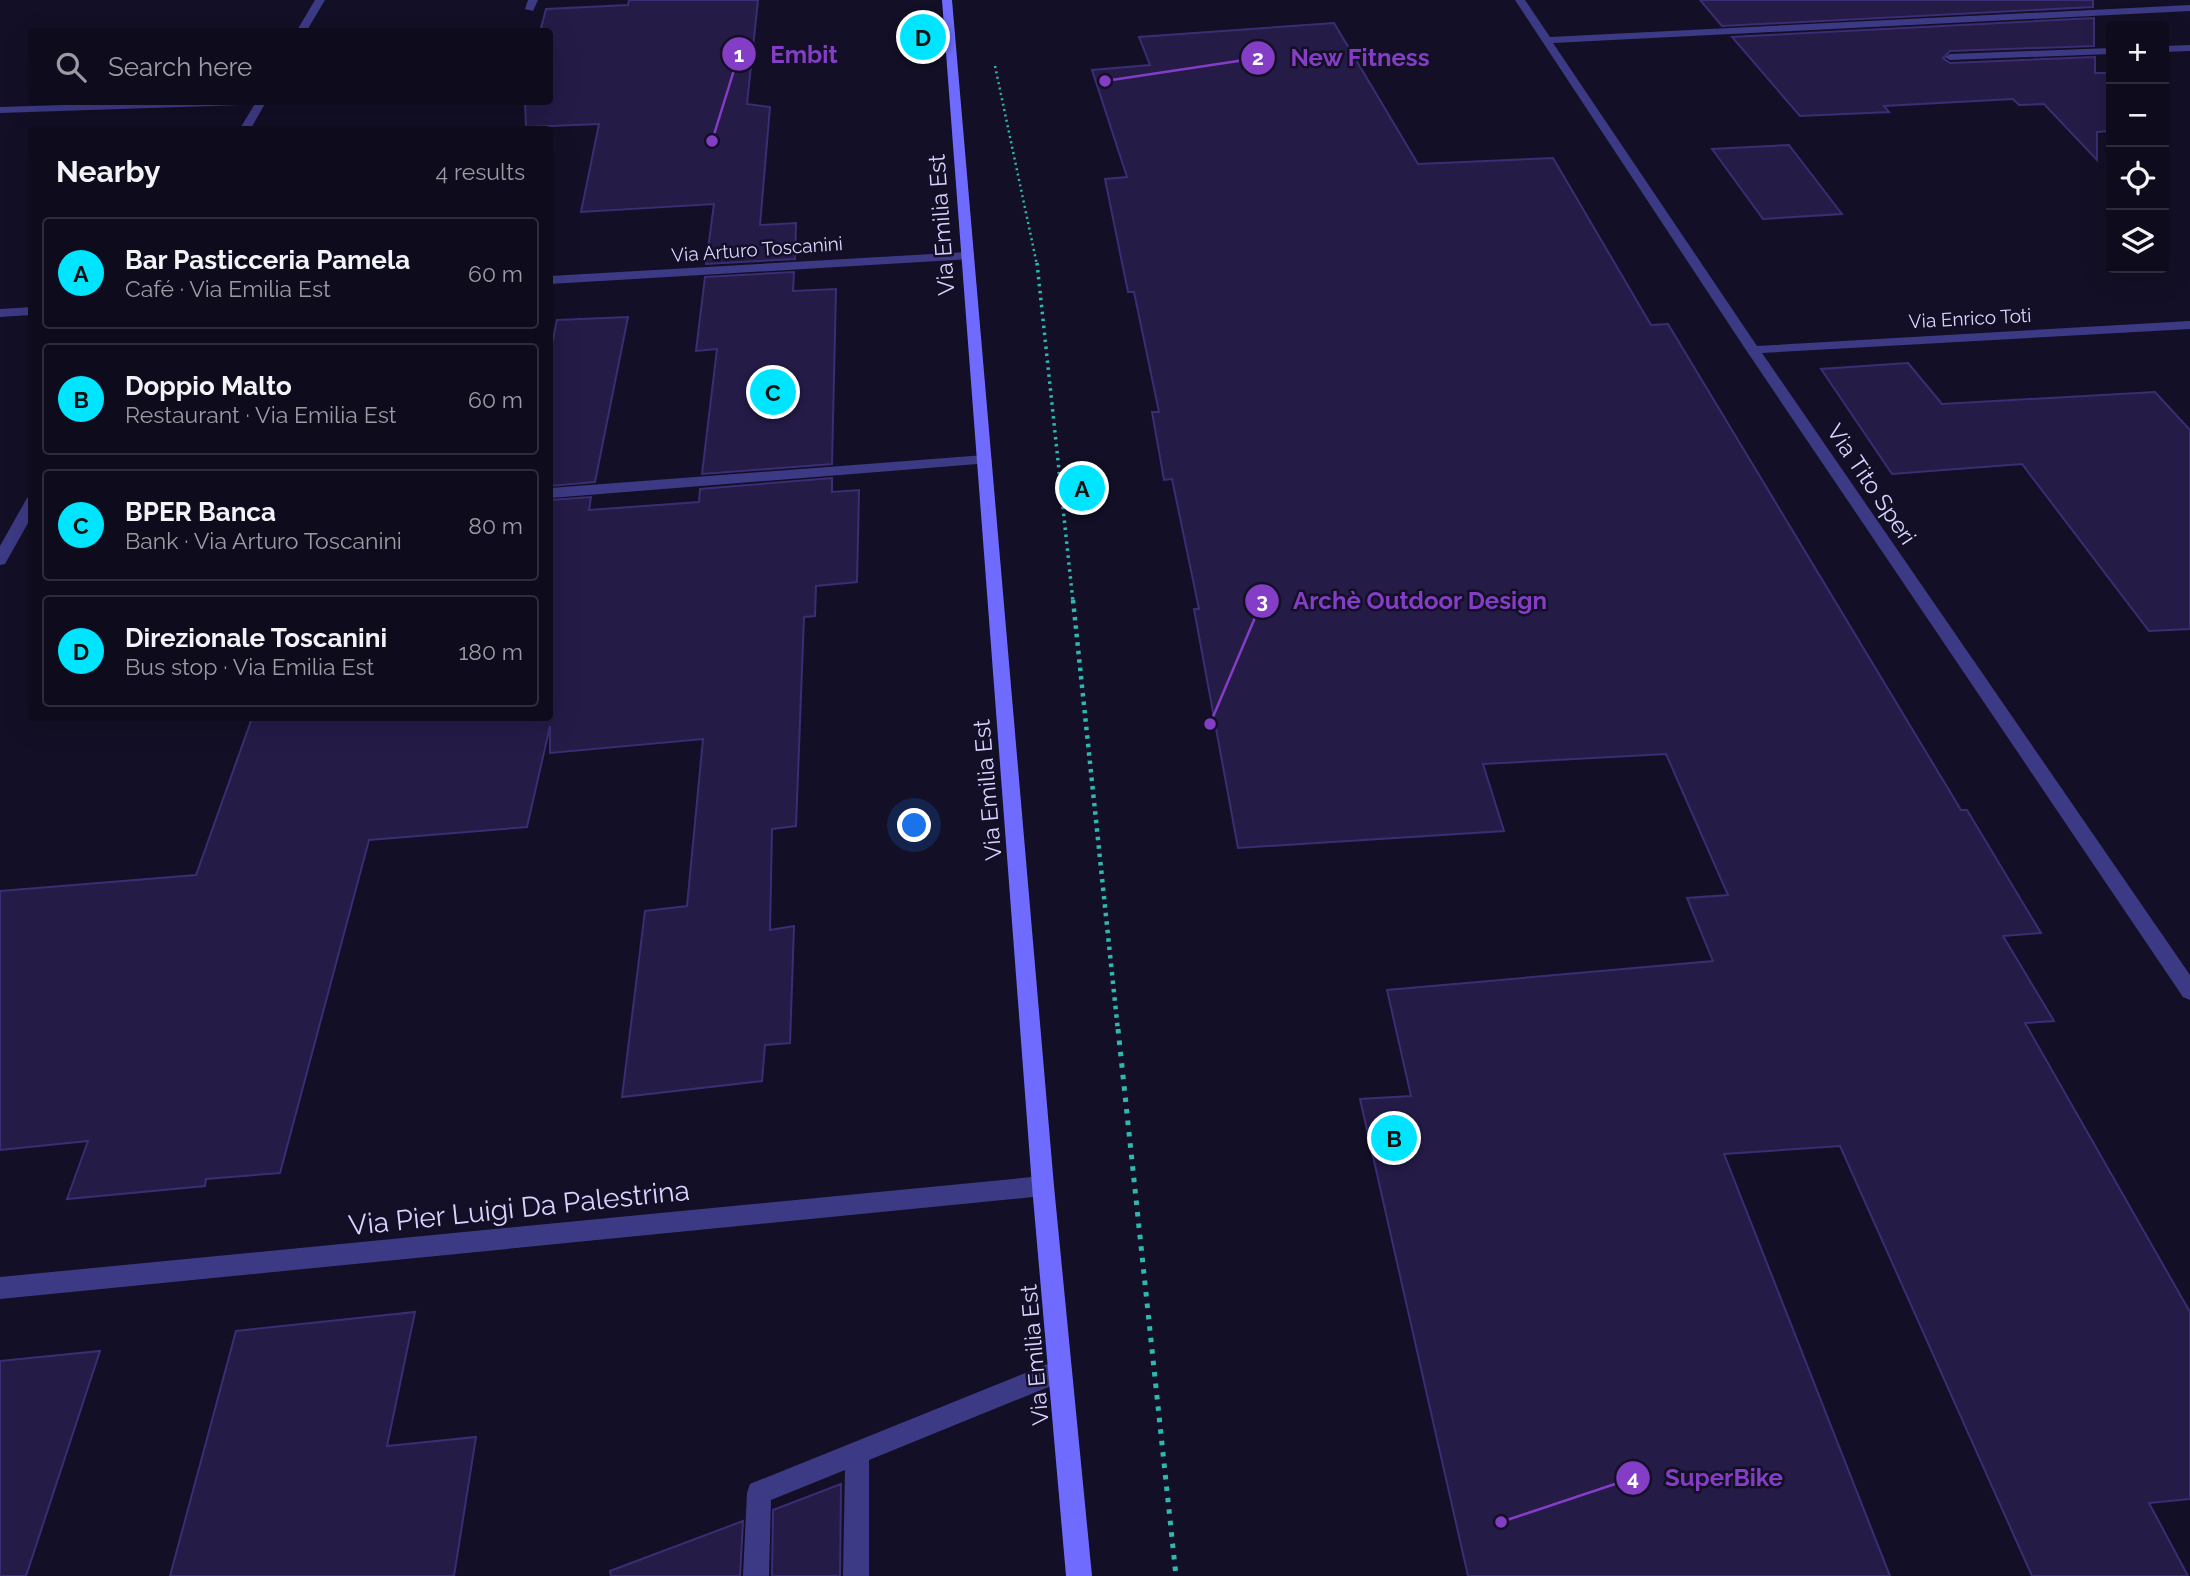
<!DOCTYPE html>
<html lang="en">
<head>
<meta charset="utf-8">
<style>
	:root { --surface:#0e0b1c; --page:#171425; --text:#f1f3f6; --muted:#9b9ba3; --line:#2e2b3b; --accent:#00e5ff }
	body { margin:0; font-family:Raleway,sans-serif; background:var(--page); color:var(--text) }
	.controls { position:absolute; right:21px; top:21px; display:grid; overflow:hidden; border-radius:7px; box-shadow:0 7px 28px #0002 }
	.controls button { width:63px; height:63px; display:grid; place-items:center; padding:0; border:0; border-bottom:2px solid var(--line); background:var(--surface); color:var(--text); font:35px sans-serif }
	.you { position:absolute; left:915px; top:826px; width:24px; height:24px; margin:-18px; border:5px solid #fff; border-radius:50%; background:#1a73e8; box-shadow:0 0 0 10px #1a73e833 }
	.badge { display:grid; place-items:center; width:46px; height:46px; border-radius:50%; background:var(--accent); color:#111; font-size:23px; font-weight:700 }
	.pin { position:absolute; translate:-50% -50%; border:4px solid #fff; box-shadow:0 2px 7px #0006 }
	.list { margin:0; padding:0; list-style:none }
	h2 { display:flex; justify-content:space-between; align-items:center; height:91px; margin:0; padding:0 28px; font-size:30px }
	h2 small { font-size:23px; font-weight:400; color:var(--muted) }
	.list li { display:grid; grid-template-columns:46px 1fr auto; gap:21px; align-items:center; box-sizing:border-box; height:112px; margin:0 14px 14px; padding:0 14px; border:2px solid var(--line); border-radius:7px }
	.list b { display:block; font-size:26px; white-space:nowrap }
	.list p { margin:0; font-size:23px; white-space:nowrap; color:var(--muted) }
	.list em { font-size:23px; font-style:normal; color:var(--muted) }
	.icon { flex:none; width:38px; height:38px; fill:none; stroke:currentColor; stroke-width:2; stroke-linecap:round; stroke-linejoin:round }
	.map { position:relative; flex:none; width:2190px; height:1576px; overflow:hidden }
	.search { position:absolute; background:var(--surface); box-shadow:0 7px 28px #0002; left:28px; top:28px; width:525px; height:77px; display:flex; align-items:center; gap:18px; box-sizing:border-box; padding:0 24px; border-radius:7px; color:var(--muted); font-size:26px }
	.panel { position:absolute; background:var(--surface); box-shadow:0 7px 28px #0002; left:28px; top:126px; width:525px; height:595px; border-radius:7px }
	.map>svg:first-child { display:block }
	.building { fill:#241b47; stroke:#3b2d73; stroke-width:2 }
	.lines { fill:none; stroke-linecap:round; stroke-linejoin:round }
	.path-far3 { stroke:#2fb8b0; stroke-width:2.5; stroke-dasharray:2 3.5; stroke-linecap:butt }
	.path-far2 { stroke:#2fb8b0; stroke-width:3.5; stroke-dasharray:2.5 4.5; stroke-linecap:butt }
	.path-far1 { stroke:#2fb8b0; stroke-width:4.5; stroke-dasharray:3.5 5; stroke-linecap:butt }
	.path { stroke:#2fb8b0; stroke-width:5; stroke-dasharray:4.5 7; stroke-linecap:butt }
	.service { fill:#3d3a85; fill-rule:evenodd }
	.minor { fill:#3d3a85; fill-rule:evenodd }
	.secondary { fill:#6f6bff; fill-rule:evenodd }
	.labels { text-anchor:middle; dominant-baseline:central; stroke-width:5; stroke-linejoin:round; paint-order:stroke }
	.far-street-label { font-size:19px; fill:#d9d4ff; stroke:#130f26 }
	.street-label { font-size:23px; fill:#d9d4ff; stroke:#130f26 }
	.near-street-label { font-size:28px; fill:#d9d4ff; stroke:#130f26 }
	.leader { fill:none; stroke:#843dc5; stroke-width:2.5 }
	.callout-dot { fill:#843dc5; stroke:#130f26; stroke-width:2.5 }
	.mark-label { font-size:21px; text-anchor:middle; font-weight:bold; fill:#fff }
	.callout-label { font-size:24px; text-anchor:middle; font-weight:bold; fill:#843dc5; stroke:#130f26; stroke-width:5; stroke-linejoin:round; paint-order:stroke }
</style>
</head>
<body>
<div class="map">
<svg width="2190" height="1576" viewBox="0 0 2190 1576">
	<rect width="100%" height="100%" fill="#130f26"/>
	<path class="building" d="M629 0H758L747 104 770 107 760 225 796 223 795 259 706 264 714 204 581 212 599 124 526 127 525 102H550V32H540L546 9 628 5Z
		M1700 0H2093V7L1722 26Z
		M2094 18V46L1950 51 1943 58 1950 63 2095 57V73H2111V131L2097 132V160L2044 104 2019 105 2013 99 1884 106 1889 112 1800 116 1732 37Z
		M1334 23 1418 164 1553 158 1651 325 1668 324 1961 810H1967L2041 933 2003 936 2054 1021 2025 1023 2190 1312V1499L2149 1503 2188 1576H2032L1840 1146 1724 1154 1890 1576H1468L1360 1099 1411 1096 1387 990 1713 961 1687 898 1728 895 1666 754 1483 764 1504 831 1238 848 1194 609H1199L1172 479 1164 480 1152 412H1159L1134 292H1128L1105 179 1127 177 1092 70 1150 65 1139 37Z
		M1789 145 1842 214 1763 219 1712 149Z
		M794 272 793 291 836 289 832 464 702 474 717 349 696 351 705 277Z
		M628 317 595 482 550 486V353L557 320Z
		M1908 363 1942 404 2155 392 2190 430V629L2149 631 2022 464 1892 474 1821 369Z
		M832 478V492L859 490 857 582 816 586 815 616 804 617 796 826 772 829 770 930 794 926 790 1043 765 1045 762 1081 622 1097 645 911 687 906 703 739 550 753V726L527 827 369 840 280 1173 206 1179 205 1186 67 1199 88 1141 0 1150V891L196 875 252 718H550V500L591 497 589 510 699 502 700 489Z
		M415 1312 387 1446 476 1437 454 1576H170L236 1331Z
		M100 1351 26 1576H0V1361Z
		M841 1484 840 1576H772L773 1510Z
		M743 1521 740 1576H611L610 1571Z"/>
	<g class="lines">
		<path class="path-far3" d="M995 66 1037 265"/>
		<path class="path-far2" d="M1037 263 1073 602"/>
		<path class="path-far1" d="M1073 600 1118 1031"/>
		<path class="path" d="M1118 1029 1176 1576"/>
		<path class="service" d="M528 0H538L533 11 525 9Z
			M2190 45V51L2164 52V46Z
			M2111 48V54L1950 60 1945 57 1950 54Z
			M985 455 992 460 990 463 550 498V488Z
			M1060 1359 1068 1363 1072 1371 1068 1379 869 1460V1576H843L845 1470 771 1500 769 1576H743L747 1493 750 1484Z"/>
		<path class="minor" d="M315 0H325L306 32H296Z
			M1515 0H1525L1550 37 2190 5V11L1553 43 1757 346 2190 321V329L1762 353 2190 975V1000L2183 997 1746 350Z
			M160 102H246L241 105 0 113V107Z
			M256 102H266L250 130H239Z
			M967 252 971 253V259L550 284V276Z
			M32 307V315L0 317V309Z
			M32 496V516L5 564 0 565V546L27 498Z
			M1043 1176 1051 1179 1054 1186 1051 1193 1043 1196 0 1299V1277Z"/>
		<path class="secondary" d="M942 0H952L1054 1186 1092 1576H1066L1032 1186Z"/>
	</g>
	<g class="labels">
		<g class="far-street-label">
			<text transform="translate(757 249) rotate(-4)">Via Arturo Toscanini</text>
			<text transform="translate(1970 318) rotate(-3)">Via Enrico Toti</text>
		</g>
		<g class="street-label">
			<text transform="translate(941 225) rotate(-94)">Via Emilia Est</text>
			<text transform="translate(1872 484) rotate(56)">Via Tito Speri</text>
			<text transform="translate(987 790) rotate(-95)">Via Emilia Est</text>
			<text transform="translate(1034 1355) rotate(-95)">Via Emilia Est</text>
		</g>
		<g class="near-street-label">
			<text transform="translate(519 1208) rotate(-6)">Via Pier Luigi Da Palestrina</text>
		</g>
	</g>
	<path class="leader" d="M712 141L739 54M1105 81L1258 58M1210 724L1262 601M1501 1522L1633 1478"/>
	<g class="callout-dot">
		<circle cx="712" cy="141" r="7"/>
		<circle cx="1105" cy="81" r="7"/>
		<circle cx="1210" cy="724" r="7"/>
		<circle cx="1501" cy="1522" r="7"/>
		<circle cx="739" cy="54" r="18"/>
		<circle cx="1258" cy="58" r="18"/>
		<circle cx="1262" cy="601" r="18"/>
		<circle cx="1633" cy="1478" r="18"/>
	</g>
	<g class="mark-label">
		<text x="739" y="62">1</text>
		<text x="1258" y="65">2</text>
		<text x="1262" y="608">3</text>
		<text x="1633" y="1485">4</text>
	</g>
	<g class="callout-label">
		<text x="804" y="63">Embit</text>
		<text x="1360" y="66">New Fitness</text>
		<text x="1420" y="609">Archè Outdoor Design</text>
		<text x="1724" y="1486">SuperBike</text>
	</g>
</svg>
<div class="controls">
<button>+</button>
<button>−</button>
<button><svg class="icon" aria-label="locate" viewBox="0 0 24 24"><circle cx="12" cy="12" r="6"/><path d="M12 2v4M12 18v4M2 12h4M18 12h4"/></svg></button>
<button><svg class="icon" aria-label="layers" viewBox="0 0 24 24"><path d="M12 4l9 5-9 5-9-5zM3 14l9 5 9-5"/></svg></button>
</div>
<div class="you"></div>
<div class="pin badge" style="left:1082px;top:488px">A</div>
<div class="pin badge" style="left:1394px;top:1138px">B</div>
<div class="pin badge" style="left:773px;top:392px">C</div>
<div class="pin badge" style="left:923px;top:37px">D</div>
<div class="search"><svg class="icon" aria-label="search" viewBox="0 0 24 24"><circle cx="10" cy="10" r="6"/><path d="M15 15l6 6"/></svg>Search here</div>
<section class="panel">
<h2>Nearby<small>4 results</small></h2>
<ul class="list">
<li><span class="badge">A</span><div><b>Bar Pasticceria Pamela</b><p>Café · Via Emilia Est</p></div><em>60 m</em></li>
<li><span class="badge">B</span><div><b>Doppio Malto</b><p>Restaurant · Via Emilia Est</p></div><em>60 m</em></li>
<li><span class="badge">C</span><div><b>BPER Banca</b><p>Bank · Via Arturo Toscanini</p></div><em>80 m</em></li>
<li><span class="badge">D</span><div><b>Direzionale Toscanini</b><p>Bus stop · Via Emilia Est</p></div><em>180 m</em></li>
</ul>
</section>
</div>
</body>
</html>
